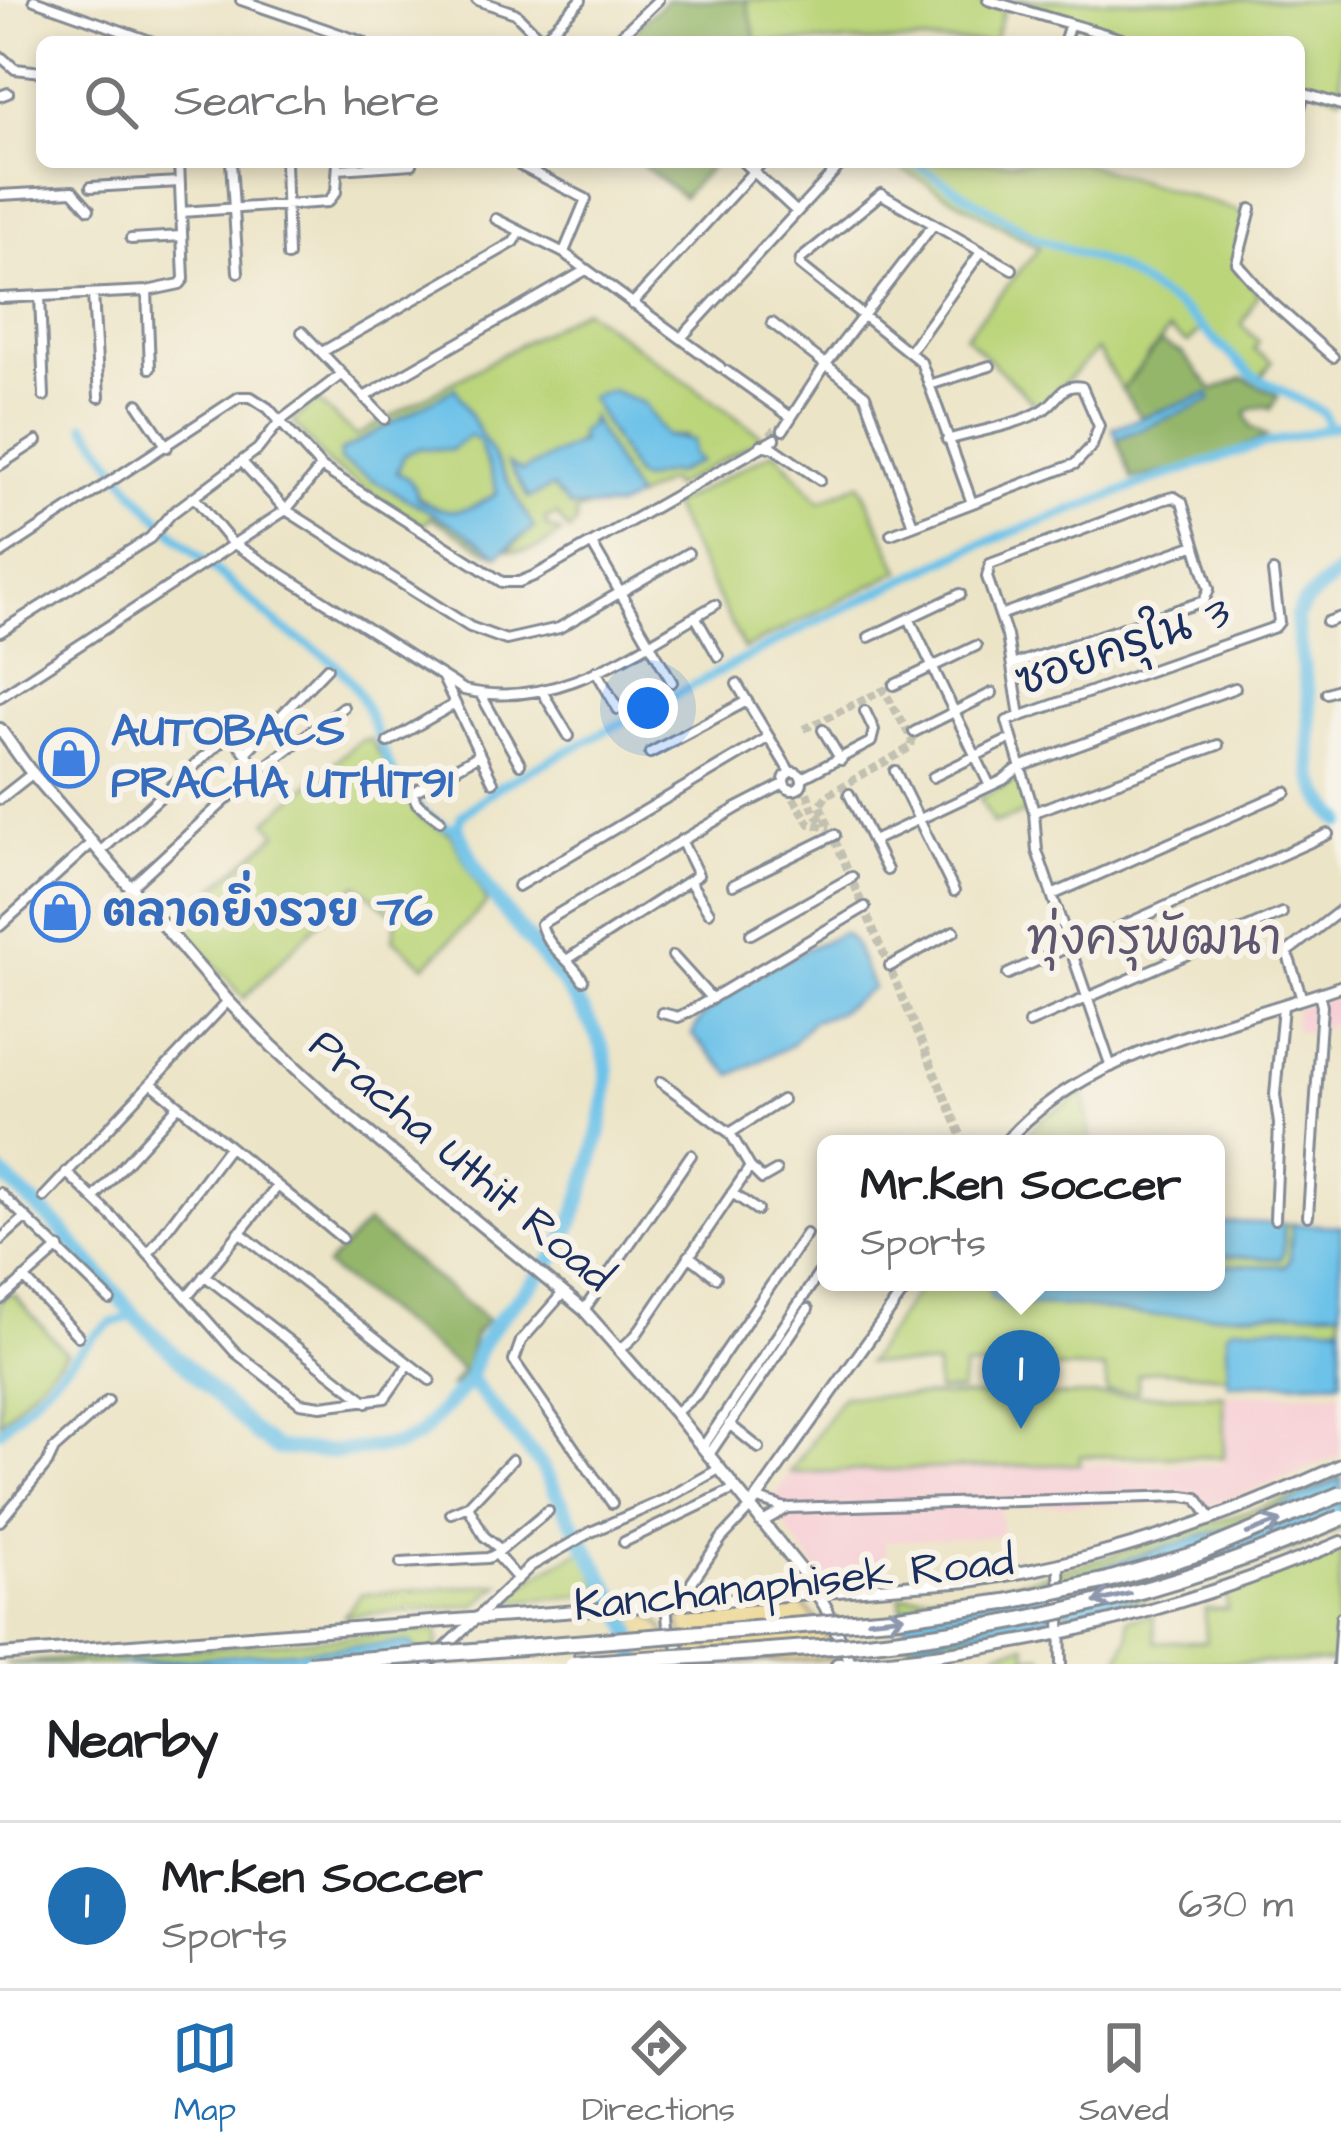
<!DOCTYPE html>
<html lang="en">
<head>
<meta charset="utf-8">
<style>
	:root { --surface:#fff; --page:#f6f6f6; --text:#202124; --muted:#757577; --line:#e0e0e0; --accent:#1f6fb2 }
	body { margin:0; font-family:"Architects Daughter","Playpen Sans Thai",sans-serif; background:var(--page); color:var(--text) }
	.you { position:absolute; left:648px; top:708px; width:42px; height:42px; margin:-30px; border:9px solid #fff; border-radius:50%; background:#1a73e8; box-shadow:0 0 0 18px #1a73e833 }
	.badge { display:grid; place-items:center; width:78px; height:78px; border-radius:50%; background:var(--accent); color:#fff; font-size:39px; font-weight:700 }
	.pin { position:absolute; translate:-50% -99px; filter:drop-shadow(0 3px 6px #0008) }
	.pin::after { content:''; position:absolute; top:63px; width:42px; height:36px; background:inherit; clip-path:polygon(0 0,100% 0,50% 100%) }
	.popup { position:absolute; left:817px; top:1135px; width:408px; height:156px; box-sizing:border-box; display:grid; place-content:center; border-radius:18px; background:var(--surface); filter:drop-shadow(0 3px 9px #0005); font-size:39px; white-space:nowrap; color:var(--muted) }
	.popup b { font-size:45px; color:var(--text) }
	.popup::after { content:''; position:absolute; left:50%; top:100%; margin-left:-24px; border:24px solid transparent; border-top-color:var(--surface) }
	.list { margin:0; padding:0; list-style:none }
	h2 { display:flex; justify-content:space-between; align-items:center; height:156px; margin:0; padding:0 48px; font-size:51px }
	h2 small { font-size:39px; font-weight:400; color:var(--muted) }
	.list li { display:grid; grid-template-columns:78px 1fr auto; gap:36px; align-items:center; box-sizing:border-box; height:168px; padding:0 48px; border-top:3px solid var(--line) }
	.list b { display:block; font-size:45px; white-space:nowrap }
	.list p { margin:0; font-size:39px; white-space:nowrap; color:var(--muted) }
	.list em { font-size:39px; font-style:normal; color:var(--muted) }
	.icon { flex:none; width:66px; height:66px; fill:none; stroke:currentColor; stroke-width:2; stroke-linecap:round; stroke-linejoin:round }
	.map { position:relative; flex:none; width:1341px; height:1664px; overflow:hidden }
	.search { position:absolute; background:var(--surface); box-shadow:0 6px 18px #0003; left:36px; right:36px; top:36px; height:132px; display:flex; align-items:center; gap:30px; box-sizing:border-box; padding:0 42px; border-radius:18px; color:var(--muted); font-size:45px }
	.sheet { height:324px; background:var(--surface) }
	nav { display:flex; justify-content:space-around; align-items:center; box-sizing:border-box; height:168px; border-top:3px solid var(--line); background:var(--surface); font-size:33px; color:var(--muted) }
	nav a { display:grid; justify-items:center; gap:6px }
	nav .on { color:var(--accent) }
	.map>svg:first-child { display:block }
	.built { fill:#f7cfd5 }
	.green { fill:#bbd57a; stroke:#6b826c; stroke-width:3; fill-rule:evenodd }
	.forest { fill:#94b66a; stroke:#587264; stroke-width:3 }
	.sand { fill:#eeda9e; stroke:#84847e; stroke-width:3 }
	.water { fill:#6dc2e9; stroke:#4478a4; stroke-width:3; fill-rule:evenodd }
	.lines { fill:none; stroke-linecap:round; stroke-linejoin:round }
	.canal { stroke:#6dc2e9; stroke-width:9 }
	.river { stroke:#6dc2e9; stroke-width:15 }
	.minor-tunnel { stroke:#c2c0b1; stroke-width:8; stroke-dasharray:8 4; stroke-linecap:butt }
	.minor-casing { stroke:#848a92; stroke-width:14 }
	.tertiary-casing { stroke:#848a92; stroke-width:15 }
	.secondary-casing { stroke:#848a92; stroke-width:16 }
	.minor { stroke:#fff; stroke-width:8 }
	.tertiary { stroke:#fff; stroke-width:9 }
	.secondary { stroke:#fff; stroke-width:10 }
	.motorway-bridge-casing { stroke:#848a92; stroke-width:20; stroke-linecap:butt }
	.motorway-bridge { stroke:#fff; stroke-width:14 }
	.oneway { stroke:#8d97ae }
	.labels { text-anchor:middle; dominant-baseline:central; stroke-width:12; stroke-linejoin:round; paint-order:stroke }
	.street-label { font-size:45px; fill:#1b2f5e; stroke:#f7f3e8 }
	.shop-label { font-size:45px; font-weight:bold; fill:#366cbe; stroke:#f7f3e8; text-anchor:start }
	.neighbourhood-label { font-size:48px; fill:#5f576f; stroke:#f7f3e8 }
</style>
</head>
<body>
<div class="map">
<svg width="1341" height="1664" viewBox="0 0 1341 1664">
	<rect width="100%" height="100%" fill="#f7f3e8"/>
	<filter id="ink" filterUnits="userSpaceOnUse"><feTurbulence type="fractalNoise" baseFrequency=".00833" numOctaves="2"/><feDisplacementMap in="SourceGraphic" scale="24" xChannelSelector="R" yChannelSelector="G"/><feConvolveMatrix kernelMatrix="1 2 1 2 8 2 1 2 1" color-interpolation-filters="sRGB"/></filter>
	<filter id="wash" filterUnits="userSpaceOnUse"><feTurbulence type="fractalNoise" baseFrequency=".004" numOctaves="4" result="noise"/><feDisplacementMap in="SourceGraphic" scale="48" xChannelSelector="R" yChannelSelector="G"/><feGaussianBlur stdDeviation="2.7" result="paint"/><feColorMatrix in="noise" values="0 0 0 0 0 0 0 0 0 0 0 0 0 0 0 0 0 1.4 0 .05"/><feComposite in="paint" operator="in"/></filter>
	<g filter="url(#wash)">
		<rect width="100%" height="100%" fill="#ece4c6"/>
		<path class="built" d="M1341 995V1024L1324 1025 1323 1033 1295 1031V1009Z
			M1341 1392V1455L1284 1479 1208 1507 1193 1503 1001 1506V1536L885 1541 886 1575 825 1579 790 1534 773 1500 790 1473 1080 1464 1223 1465 1224 1395Z"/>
		<path class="green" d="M746 0H973L1004 9 994 42H757Z
			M1014 0H1341V96L1299 84V42H1154Z
			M890 162H1078L1239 211 1244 218 1235 263 1258 294 1242 325 1259 342 1254 350 1272 362 1259 380 1201 330 1188 343 1169 330 1122 390 1097 350 1039 408 965 336 1039 248Z
			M584 309 764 437 673 487 668 481 636 498 592 420C579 449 551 461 522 472L510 466 528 498 552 487 570 507H589L576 512V523L569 531 557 515 545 519 547 527 561 533C544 546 530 555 508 550L534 528 455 389 340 452 341 461C394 493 448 519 498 555L484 550 431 517 424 526 329 465 293 422 316 400 356 436ZM611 391 643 403 666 436H686L693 456 699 460 641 480 635 476 591 398Z
			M470 434 480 442C483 461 494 474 497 493 452 525 429 513 397 473L404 455 420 448 451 450Z
			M775 451 820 502 860 483 900 571 744 649 671 506Z
			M370 739 419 817 450 834 487 903 425 966 393 939 397 917 357 884 244 998 176 921 277 834 267 821 359 741Z
			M1017 781 1023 785 1031 811 993 824 980 798Z
			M1084 1094 1091 1144H1019L1043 1118Z
			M1284 1224H1292L1290 1260 1285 1266 1216 1265V1255L1280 1259 1284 1251Z
			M923 1282H989L988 1287 1009 1304 1073 1306 1152 1316 1341 1310V1324L1296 1327 1225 1376 1156 1370 1138 1375V1391L1107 1392 1105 1369 964 1367 961 1391H937L936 1366 867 1363Z
			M8 1294 14 1295 66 1353 0 1423V1302Z
			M1224 1395V1457L1080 1456V1464L790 1473 843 1396Z
			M1341 1476V1529C1198 1593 1063 1625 909 1650L900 1596C988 1594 1067 1571 1150 1543 1214 1521 1280 1505 1341 1476Z
			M1341 1547C1341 1588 1336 1621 1334 1662L1117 1664 1129 1637 1128 1619 1153 1615 1156 1642 1206 1641 1205 1609H1227L1226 1594Z
			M583 1550 603 1594 504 1602 535 1576Z
			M500 1584 476 1605 344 1616 361 1594Z
			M437 1630 438 1644 422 1664H5Z
			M1026 1645 1027 1657 1043 1656V1664H998L997 1652Z"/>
		<path class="forest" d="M667 0H746L757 42H621Z
			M639 162H715L683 197Z
			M1160 342 1182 353 1213 390 1243 378 1275 394 1278 397 1270 409 1266 406 1249 410 1246 415 1251 427 1267 436 1209 462 1132 479 1117 439 1211 400 1208 394 1141 417 1122 390Z
			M367 1223 487 1320 475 1334 462 1382 451 1386 462 1370 326 1266Z"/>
		<path class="sand" d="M799 1601C815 1615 832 1637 833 1659L692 1664 678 1620 685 1614Z
			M647 1612 662 1625 678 1664H645L630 1614Z"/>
		<path class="water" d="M455 388 534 528 498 555C448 519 394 493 340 461V452ZM470 435 480 442C483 461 495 474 497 493 470 513 446 518 417 498 416 485 409 477 397 473L404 455 420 448 451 450Z
			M611 390 643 403 666 436 693 440V456L700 461 674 474 669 472 642 480 635 476 590 397Z
			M1209 394 1211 400 1117 439 1113 428Z
			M591 417 636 498 617 507H570L552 487 529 498 508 464 522 471 582 441 579 433 590 424Z
			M843 933 853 941 873 988 837 1013 811 1022 791 1045 732 1075 692 1035C707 990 801 951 843 933Z
			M1236 1222 1284 1224V1251L1280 1259 1216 1255V1225Z
			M1292 1224 1341 1226V1310L1152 1316 1073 1306 1010 1304 991 1298 989 1282H1216V1265L1285 1266 1290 1260Z
			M1341 1324V1381L1228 1384 1227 1331 1234 1327Z
			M1341 1479V1523L1251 1564 1069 1616 1062 1598 1064 1579 1251 1520Z
			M1045 1581 1050 1585 1053 1617 914 1642 905 1627 903 1609 920 1603 993 1595Z
			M411 1642 417 1652 412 1664H116Z"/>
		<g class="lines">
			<path class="canal" d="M912 162 1036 238 1114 266 1183 310 1252 375 1324 413 1329 427
				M85 425C103 446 117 470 134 491 175 540 229 580 276 623 297 641 325 651 343 672 390 725 377 804 457 830L461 816 498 787 811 624 971 548 1155 479 1260 445 1341 425
				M0 1432 95 1335 111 1323 135 1316"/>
			<path class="river" d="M1341 571 1305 602 1296 618C1298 644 1304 669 1308 695 1316 749 1297 777 1341 821
				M457 830C467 848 475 869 487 887 520 936 593 1005 606 1060 614 1095 582 1205 565 1238 537 1293 481 1316 470 1380L541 1465 629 1625 639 1664
				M0 1173 59 1227 135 1316 256 1434 276 1448 301 1450 334 1452 397 1445 419 1435 470 1380"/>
		</g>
	</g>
	<g filter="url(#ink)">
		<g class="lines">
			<path class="minor-tunnel" d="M770 435 779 426
				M804 729 884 690 912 740 911 747 827 795 820 805 965 1144
				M803 781 814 812 826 824
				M787 788 810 824 830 828"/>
			<g class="minor-casing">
				<path id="minor" d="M34 0 153 42
					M241 0 363 42
					M477 0 515 13 542 40
					M988 0 1132 42
					M541 41 581 0
					M614 42 658 0
					M1064 42 1070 24
					M0 56 15 69 42 72
					M1299 92 1341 105
					M0 96 8 93
					M1299 111 1304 94
					M231 162 238 272
					M285 162 288 256
					M521 166 586 199 564 252
					M338 169 412 164
					M91 187 179 182
					M0 195 73 191 89 209
					M1251 209 1237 263 1269 300 1333 357
					M181 212 328 202 336 192 338 162
					M797 212 843 162
					M496 219 564 253 720 367
					M131 239 182 236
					M147 291 150 368
					M93 294 99 397
					M40 296 44 396
					M0 298 147 291 180 284 184 279 179 162
					M632 304 762 162
					M772 323 865 395 913 525
					M302 332 385 419
					M681 338 797 212 743 162
					M910 351 981 252
					M322 352 514 242 520 232
					M726 371 791 417
					M929 385 990 366
					M364 397 586 270
					M138 404 167 447
					M783 430 826 364 933 225
					M761 445 774 448 820 480
					M242 462 286 510 470 627 506 640 559 628 688 553
					M0 465 37 441
					M194 497 231 542 464 690C558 712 638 648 715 605
					M972 503 921 362 800 265 801 259 881 194 1012 269
					M891 534 1075 464 1092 446 1099 426 1082 387C1062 382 1059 400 1043 410 1016 426 977 431 947 440
					M592 544 672 682
					M0 554 239 397H251L268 408 321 467 502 582H519L536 575 775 439
					M1000 615 1195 545
					M695 616 718 656
					M909 618 990 786
					M1327 622 1341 617
					M0 632 150 538 171 514 258 449 280 421 342 374
					M869 637 960 594
					M1012 665 1204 601 1209 589 1182 502 1174 497 1162 500 990 564 987 577 1007 636 1020 716
					M596 671 618 709
					M442 676 493 782
					M737 684 747 701
					M894 685 976 646
					M480 693 520 764
					M543 693 569 736
					M1327 693 1341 688
					M0 697 286 510 321 467
					M823 730 841 760
					M914 732 992 693
					M388 742 453 705
					M247 751 327 668
					M650 753 747 701 790 772
					M895 771 954 891
					M784 781a9 9 0 1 1 18 0a9 9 0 1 1-18 0Z
					M933 777 1006 741
					M802 778 871 742 874 730 865 711
					M849 794 887 870
					M0 799 33 773
					M1034 812 1218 745
					M440 820 417 803 412 793 479 755
					M873 841 1003 780 1020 767 1235 688
					M101 851 230 733 260 771
					M690 882 709 912
					M733 885 835 835
					M518 886 769 737
					M131 887 244 783 343 707
					M1052 895 1286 792
					M0 926 92 843
					M751 934 852 877
					M1071 949 1328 834
					M673 956 712 999
					M568 959 698 875 681 840
					M890 966 954 931
					M1008 974 1070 946
					M583 980C571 959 547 949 541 924L737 808 784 784
					M1302 999 1287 952 1341 910
					M662 1013 678 1017 687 1013 865 907
					M1029 1023 1282 913
					M1111 1067 1037 851 1034 812 1007 721 1275 627 1279 622 1273 572
					M151 1083 342 1238
					M730 1133 782 1100
					M750 1167 762 1179 776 1171
					M66 1172 135 1239 235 1352 300 1403 321 1406 385 1398 408 1365
					M0 1193 110 1300
					M732 1193 757 1210
					M44 1197 228 1001
					M94 1198 177 1107
					M1308 1216 1322 1006 1319 994
					M1275 1219 1279 1124 1275 1095 1283 1006
					M239 1232 430 1380
					M0 1240 26 1217
					M148 1254 229 1147
					M689 1256 716 1277
					M204 1275 367 1402
					M24 1278 78 1336
					M563 1293 521 1341 514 1361 612 1503
					M187 1297 277 1187
					M0 1300 59 1248
					M584 1310 691 1155
					M621 1349 636 1335 750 1167 730 1133 661 1082
					M675 1413 696 1395 806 1234
					M729 1424 759 1448
					M703 1447 824 1266
					M708 1456 808 1309
					M758 1499 785 1508
					M468 1506 484 1536 500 1549
					M451 1513 468 1506 512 1460
					M0 1521 47 1464 54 1449 108 1401
					M761 1523 787 1508 1183 1496 1197 1498 1210 1517
					M624 1542 734 1489
					M496 1554 548 1511
					M401 1563 488 1558 496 1554 518 1579
					M1059 1565 1061 1664
					M692 1582 721 1539 750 1508
					M666 1604 668 1626 687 1664
					M428 1664 531 1566 591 1532 664 1500 719 1469
					M1338 1664 1341 1617"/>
			</g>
			<g class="tertiary-casing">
				<path id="tertiary" d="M1004 1144C1079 1053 1233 1024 1341 986
					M750 1508 910 1282"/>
			</g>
			<g class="secondary-casing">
				<path id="secondary" d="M0 729 28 768 228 1001 273 1047 352 1119 584 1310 675 1413 805 1575 825 1606 851 1664
					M0 1655 969 1581C1096 1563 1224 1519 1341 1465
					M837 1664C1012 1654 1180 1611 1341 1542"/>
			</g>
			<use href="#minor" class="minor"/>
			<use href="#tertiary" class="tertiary"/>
			<use href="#secondary" class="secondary"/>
			<g class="motorway-bridge-casing">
				<path id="motorway-bridge" d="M309 1664 891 1618 1005 1602 1108 1580 1199 1553 1341 1494
					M573 1664C718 1653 867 1650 1010 1622 1123 1600 1236 1565 1341 1518"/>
			</g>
			<use href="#motorway-bridge" class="motorway-bridge"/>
		</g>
		<defs><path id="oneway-shaft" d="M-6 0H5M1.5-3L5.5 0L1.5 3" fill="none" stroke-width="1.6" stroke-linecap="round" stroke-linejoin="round" transform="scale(3)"/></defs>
		<g class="oneway">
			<use href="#oneway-shaft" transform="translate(1264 1527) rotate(-21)"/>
			<use href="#oneway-shaft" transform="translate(1112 1598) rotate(166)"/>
			<use href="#oneway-shaft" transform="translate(886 1618) rotate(-6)"/>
		</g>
	</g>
	<defs>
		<g id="shop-ring" transform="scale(3)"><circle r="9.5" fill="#f7f3e8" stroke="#3f7fe0" stroke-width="1.5"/><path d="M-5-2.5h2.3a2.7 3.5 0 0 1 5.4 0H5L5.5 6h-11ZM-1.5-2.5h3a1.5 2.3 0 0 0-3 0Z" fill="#3f7fe0"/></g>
	</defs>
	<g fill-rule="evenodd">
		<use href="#shop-ring" x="69" y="758"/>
		<use href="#shop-ring" x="60" y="912"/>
	</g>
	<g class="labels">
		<g class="street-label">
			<text transform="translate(1123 647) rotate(-19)">ซอยครุใน 3</text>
			<text transform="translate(461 1161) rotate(40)">Pracha Uthit Road</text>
			<text transform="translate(794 1584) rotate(-6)">Kanchanaphisek Road</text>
		</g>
		<g class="shop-label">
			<text x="111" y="732">AUTOBACS<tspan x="111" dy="52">PRACHA UTHIT91</tspan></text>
			<text x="102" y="912">ตลาดยิ่งรวย 76</text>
		</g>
		<g class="neighbourhood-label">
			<text x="1154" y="939">ทุ่งครุพัฒนา</text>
		</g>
	</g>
</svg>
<div class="you"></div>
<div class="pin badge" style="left:1021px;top:1429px">1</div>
<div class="popup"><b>Mr.Ken Soccer</b>Sports</div>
<div class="search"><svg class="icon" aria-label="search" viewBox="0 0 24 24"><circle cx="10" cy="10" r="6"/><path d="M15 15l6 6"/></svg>Search here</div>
</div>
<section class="sheet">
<h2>Nearby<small></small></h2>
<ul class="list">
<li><span class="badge">1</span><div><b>Mr.Ken Soccer</b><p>Sports</p></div><em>630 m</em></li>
</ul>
</section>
<nav>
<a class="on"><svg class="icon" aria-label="map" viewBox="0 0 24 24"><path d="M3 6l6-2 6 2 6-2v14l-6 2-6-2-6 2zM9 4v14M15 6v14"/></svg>Map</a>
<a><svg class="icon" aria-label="directions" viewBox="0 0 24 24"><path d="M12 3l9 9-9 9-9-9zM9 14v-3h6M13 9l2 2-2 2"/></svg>Directions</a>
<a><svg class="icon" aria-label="saved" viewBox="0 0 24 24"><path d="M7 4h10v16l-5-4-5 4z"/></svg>Saved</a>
</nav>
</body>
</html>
